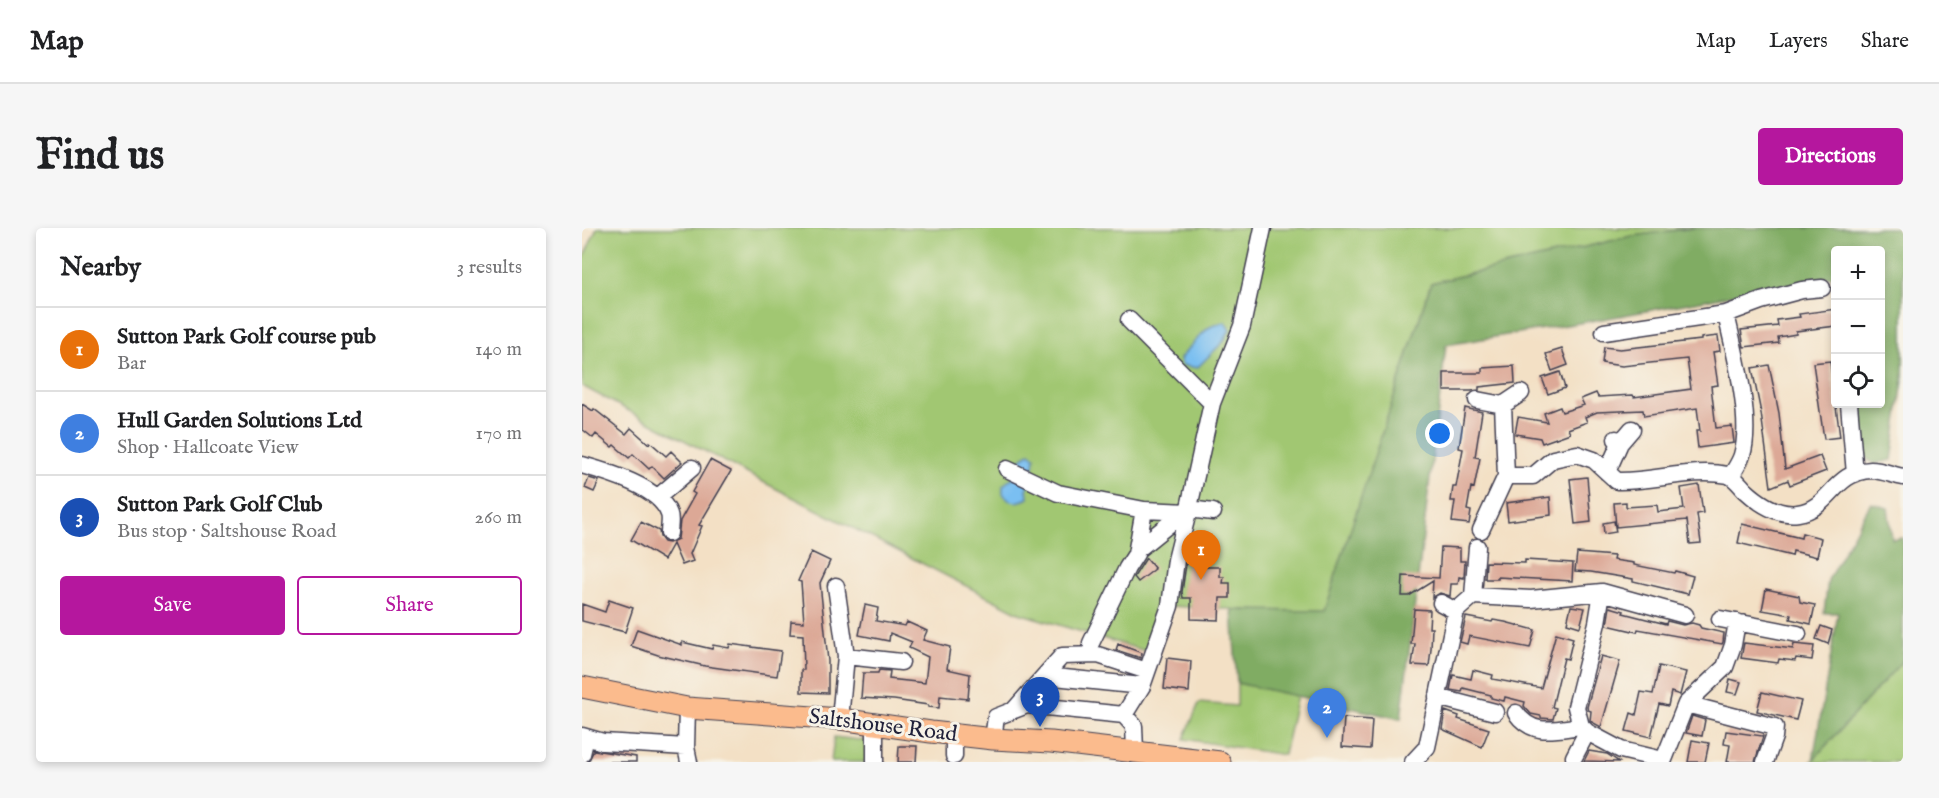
<!DOCTYPE html>
<html lang="en">
<head>
<meta charset="utf-8">
<style>
	:root { --surface:#fff; --page:#f6f6f6; --text:#202124; --muted:#757577; --line:#e0e0e0; --accent:#b5179e }
	body { margin:0; font-family:"IM FELL English",serif; background:var(--page); color:var(--text) }
	.controls { position:absolute; right:18px; top:18px; display:grid; overflow:hidden; border-radius:6px; box-shadow:0 3px 9px #0003 }
	.controls button { width:54px; height:54px; display:grid; place-items:center; padding:0; border:0; border-bottom:2px solid var(--line); background:var(--surface); color:var(--text); font:30px sans-serif }
	.you { position:absolute; left:858px; top:206px; width:21px; height:21px; margin:-15px; border:4px solid #fff; border-radius:50%; background:#1a73e8; box-shadow:0 0 0 9px #1a73e833 }
	.badge { display:grid; place-items:center; width:39px; height:39px; border-radius:50%; background:var(--accent); color:#fff; font-size:20px; font-weight:700 }
	.pin { position:absolute; translate:-50% -50px; filter:drop-shadow(0 2px 3px #0008) }
	.pin::after { content:''; position:absolute; top:32px; width:21px; height:18px; background:inherit; clip-path:polygon(0 0,100% 0,50% 100%) }
	.list { margin:0; padding:0; list-style:none }
	h2 { display:flex; justify-content:space-between; align-items:center; height:78px; margin:0; padding:0 24px; font-size:26px }
	h2 small { font-size:20px; font-weight:400; color:var(--muted) }
	.list li { display:grid; grid-template-columns:39px 1fr auto; gap:18px; align-items:center; box-sizing:border-box; height:84px; padding:0 24px; border-top:2px solid var(--line) }
	.list b { display:block; font-size:22px; white-space:nowrap }
	.list p { margin:0; font-size:20px; white-space:nowrap; color:var(--muted) }
	.list em { font-size:20px; font-style:normal; color:var(--muted) }
	.actions { display:flex; gap:12px; padding:18px 24px }
	.actions a { flex:1; padding:14px 0; border:2px solid var(--accent); border-radius:6px; text-align:center; font-size:21px; color:var(--accent) }
	.actions .main { background:var(--accent); color:#fff }
	.icon { flex:none; width:33px; height:33px; fill:none; stroke:currentColor; stroke-width:2; stroke-linecap:round; stroke-linejoin:round }
	.map { position:relative; flex:none; width:1321px; height:534px; overflow:hidden; border-radius:6px }
	header { display:flex; align-items:center; gap:36px; box-sizing:border-box; height:84px; padding:0 30px; background:var(--surface); border-bottom:2px solid var(--line) }
	header strong { font-size:28px }
	nav { display:flex; gap:33px; margin-inline-start:auto; font-size:21px }
	.intro { display:flex; align-items:center; justify-content:space-between; box-sizing:border-box; height:144px; padding:0 36px }
	h1 { margin:0; font-size:42px }
	.button { padding:15px 27px; border-radius:6px; background:var(--accent); color:#fff; font-size:21px; font-weight:700 }
	main { display:flex; gap:36px; padding:0 36px }
	aside { flex:1; background:var(--surface); border-radius:6px; box-shadow:0 3px 9px #0003 }
	.map>svg:first-child { display:block }
	.green { fill:#a1c772; stroke:#627456; stroke-width:1.5 }
	.forest { fill:#80ac64; stroke:#516750; stroke-width:1.5 }
	.water { fill:#7abff1; stroke:#4e7096; stroke-width:1.5 }
	.building { fill:#dca896 }
	.lines { fill:none; stroke-linecap:round; stroke-linejoin:round }
	.minor-casing { stroke:#413e50; stroke-width:19 }
	.major-casing { stroke:#413e50; stroke-width:23 }
	.minor { stroke:#fff; stroke-width:16 }
	.major { stroke:#fbbb8d; stroke-width:21 }
	.labels { text-anchor:middle; dominant-baseline:central; stroke-width:6; stroke-linejoin:round; paint-order:stroke }
	.street-label { font-size:22px; fill:#22223b; stroke:#f7f3e8 }
</style>
</head>
<body>
<header>
<strong>Map</strong>
<nav><a>Map</a><a>Layers</a><a>Share</a></nav>
</header>
<div class="intro"><h1>Find us</h1><a class="button">Directions</a></div>
<main>
<aside>
<h2>Nearby<small>3 results</small></h2>
<ul class="list">
<li><span class="badge" style="background:#e8710a">1</span><div><b>Sutton Park Golf course pub</b><p>Bar</p></div><em>140 m</em></li>
<li><span class="badge" style="background:#3f7fe0">2</span><div><b>Hull Garden Solutions Ltd</b><p>Shop · Hallcoate View</p></div><em>170 m</em></li>
<li><span class="badge" style="background:#1a4fb4">3</span><div><b>Sutton Park Golf Club</b><p>Bus stop · Saltshouse Road</p></div><em>260 m</em></li>
</ul>
<div class="actions"><a class="main">Save</a><a>Share</a></div>
</aside>
<div class="map">
<svg width="1321" height="534" viewBox="0 0 1321 534">
	<rect width="100%" height="100%" fill="#f7f3e8"/>
	<filter id="ink" filterUnits="userSpaceOnUse"><feTurbulence type="fractalNoise" baseFrequency=".0167" numOctaves="2"/><feDisplacementMap in="SourceGraphic" scale="12" xChannelSelector="R" yChannelSelector="G"/><feConvolveMatrix kernelMatrix="1 2 1 2 8 2 1 2 1" color-interpolation-filters="sRGB"/></filter>
	<filter id="wash" filterUnits="userSpaceOnUse"><feTurbulence type="fractalNoise" baseFrequency=".008" numOctaves="4" result="noise"/><feDisplacementMap in="SourceGraphic" scale="24" xChannelSelector="R" yChannelSelector="G"/><feGaussianBlur stdDeviation="1.35" result="paint"/><feColorMatrix in="noise" values="0 0 0 0 0 0 0 0 0 0 0 0 0 0 0 0 0 1.4 0 .05"/><feComposite in="paint" operator="in"/></filter>
	<g filter="url(#wash)">
		<rect width="100%" height="100%" fill="#f3e0c5"/>
		<path class="green" d="M15 0H1112L1050 8 849 55 742 384H699L588 378 567 424 437 385 185 256 0 158V33Z
			M1321 432V534H1229L1231 532Z
			M655 455 715 468 702 527 602 511 617 475 655 478Z
			M252 509 286 513 285 534H249Z"/>
		<path class="forest" d="M1112 0H1314L1321 9V151L1310 232 1292 236 1277 225 1273 176H1298V22H1254L1253 48 1021 91 864 117 819 491 655 455 650 382 742 383 849 55 1050 8Z
			M1289 275 1306 280 1310 311 1321 310V432L1231 532 1256 385H1242L1246 352Z"/>
		<path class="water" d="M643 94 648 102 641 114 615 140 600 137 598 131C601 126 624 101 628 99 632 97 638 96 643 94Z
			M448 225 453 229 452 239 449 243 445 260 446 270C434 276 430 275 421 266V258C424 254 430 251 433 247 438 237 436 229 448 225Z"/>
		<g id="blocks">
			<path class="building" d="M1254 81V98L1214 103V106L1196 109 1197 115 1162 119 1159 102 1196 98 1195 92 1218 89 1217 86Z
				M1136 108 1138 123 1131 124 1136 157 1129 158 1134 200 1150 198 1152 215 1116 220 1114 203H1118L1115 180 1062 188 1061 182 1015 184 1003 189 1005 194 986 201 988 205 960 215 958 210 933 206 936 189 965 194 962 185 978 179 980 184 1002 177 999 171 1014 165 1016 169 1051 167 1052 169 1109 161 1105 131 1040 138 1020 135 1022 119 1038 121 1119 112V110Z
				M980 121 986 137 970 143 964 126Z
				M1248 133 1258 209 1242 211 1231 135Z
				M1187 137 1197 185 1203 241 1238 228 1244 243 1208 257 1206 252 1189 259 1179 185 1170 140Z
				M932 138 933 155 897 159V162L889 163H862V145H900V140Z
				M978 144 983 160 966 166 960 150Z
				M0 176 11 183 12 181 44 206 49 200 67 216 68 214 84 228 89 223 100 234 82 250 70 238 67 241 51 226 47 230 32 217 30 219 14 206 11 210 0 201Z
				M883 180 900 184 893 229 898 230 892 260 889 259 885 282 889 283 887 296 870 294 873 273H869L871 259H874L881 221 877 220Z
				M128 232 149 243 117 297 120 298 108 326 111 333 100 337 91 316 82 332 49 312 59 294 77 303 78 309 82 314 87 315 96 311 98 293 113 266 110 264Z
				M1005 249 1009 294 993 296 988 251Z
				M7 250 17 253 12 264 3 260Z
				M1117 257 1121 285 1115 286 1119 315 1108 316 1105 292 1034 299 1032 275 1044 274V279L1075 277 1076 284 1102 281 1099 260Z
				M968 269 969 287 926 293 924 275Z
				M1032 293 1034 304 1022 306 1021 295Z
				M1160 296 1219 310 1220 305 1239 310 1235 329 1211 323 1210 328 1156 315Z
				M859 319 878 320V333H883L882 350 877 349 876 356H869L868 368 858 365 850 370 851 353 827 368H820L821 348 857 350Z
				M229 324 248 333 238 355 246 433V465L219 464V442H222L221 407 208 406 209 393 222 394 219 354 216 353Z
				M995 325 1032 328 1031 332 1052 335V337L1092 345 1093 343 1111 348 1106 366 1051 353V351L1009 344 993 343Z
				M564 330 573 341 556 354 552 349Z
				M605 330H620V339H638V349H642L641 355H648V370H638L637 392 609 391V370H601L600 364Z
				M943 332 991 335 990 353 916 349V351H903L904 334 943 335Z
				M1184 361 1217 368 1218 374 1233 377 1229 396 1208 391 1209 387 1180 382Z
				M27 372 51 380 43 404 0 393V376L23 384Z
				M283 377 296 380 294 393 323 398 325 394 345 403 341 412 368 419 365 441 388 446 386 471 358 468 357 480 346 479V477L312 472 279 470 281 445H296L297 442 308 443 307 451 343 455 346 429 327 420 330 414 308 405 307 413 277 407Z
				M989 378 1003 380 998 399 985 395Z
				M1028 379 1042 383 1041 385 1084 396 1085 393 1101 397 1110 395 1117 397 1119 400 1142 405 1141 414 1140 416 1056 401 1055 404 1025 397Z
				M832 381 848 382 847 400H850L849 421 847 438 830 437 833 416H829Z
				M884 389 910 394 911 392 923 394 953 402 948 420 887 408 885 416 878 414Z
				M1239 398 1250 402 1246 416 1234 411Z
				M55 401 100 417V414L130 421 131 417 147 420 148 416 199 423 195 448 123 438 76 427 49 418Z
				M974 405 991 410 986 431 982 430 970 479 974 480 971 491 959 490V488L949 486 942 478 943 474 923 469 922 473 909 470V467L881 460 880 464 868 462 871 447 889 451 891 442 911 447 910 451 959 460Z
				M1162 415 1211 421 1212 416 1232 418 1230 432 1214 430 1213 433 1197 431 1196 435 1159 430Z
				M536 416 560 425 559 430 534 422Z
				M1019 428 1038 433 1019 499 1008 493 1009 483 1006 482 1005 479Z
				M585 430 609 433 607 464 582 461Z
				M1077 438 1104 444 1098 467 1089 464 1086 478 1077 476 1069 509 1044 503 1049 485 1054 487 1059 464 1071 466Z
				M1148 451 1159 454 1155 466 1145 464Z
				M1180 464 1219 473 1214 492 1175 483Z
				M863 483 877 488 876 491 907 501 900 519 860 501Z
				M1110 488 1123 492 1120 508 1104 505Z
				M762 490 790 492 788 521 760 519Z
				M1144 503 1181 508 1173 534H1145L1148 517 1142 516Z
				M1110 512 1127 515 1123 534H1106Z
				M317 518H335L334 534H316Z
				M12 522 54 529V534H6Z
				M1007 523 1025 526 1037 534 1002 533Z"/>
		</g>
	</g>
	<g filter="url(#ink)">
		<use href="#blocks" fill-opacity="0" stroke="#413e50" stroke-width="1.5"/>
		<g class="lines">
			<g class="minor-casing">
				<path id="minor" d="M1144 86C1152 122 1171 192 1160 227 1158 234 1153 241 1149 248
					M547 92 630 175 606 284
					M1022 104 1144 86 1179 73 1220 62 1240 60
					M895 172 921 177 939 165
					M630 175 660 98 681 0
					M1267 176 1273 246
					M1034 211 1038 215 1050 201
					M0 237C25 244 78 259 87 286 89 291 87 299 87 305
					M425 241 476 265 562 282 554 326 545 340 509 415
					M1025 244 1038 215
					M924 248H951L971 231 995 226 1012 232 1035 253C1072 254 1110 240 1146 247 1153 249 1158 257 1163 262 1177 275 1196 288 1216 285 1249 280 1251 244 1289 242 1299 242 1311 247 1321 249
					M76 269 110 240
					M607 281 631 284
					M899 302 924 248 921 177
					M555 322 602 284
					M254 358 264 428 258 491
					M1020 364 1015 395 994 479 999 498 1005 504 1039 522 1081 532
					M891 368 895 319
					M859 375 874 383
					M1138 391 1216 406
					M264 428 319 434
					M463 448 560 458
					M855 469 913 484
					M1104 476 1193 499 1192 509 1183 534
					M105 480 104 519 107 534
					M432 482 480 428 516 427 565 443
					M934 485C951 509 973 501 999 498
					M542 487 560 458 588 378 594 332 606 284 562 282
					M372 506V528
					M0 508 21 514 104 519
					M411 511 414 489 445 477 542 487 552 498 553 523
					M0 526 4 509
					M992 529 1005 504
					M293 534V496
					M831 534 845 519 874 383 891 368 949 371 1020 364 1103 387
					M1081 534 1104 476 1143 439 1151 417 1155 394"/>
			</g>
			<g class="major-casing">
				<path id="major" d="M0 459 105 480 258 491 349 504 411 511 469 514 638 534"/>
			</g>
			<use href="#minor" class="minor"/>
			<use href="#major" class="major"/>
		</g>
	</g>
	<g class="labels">
		<g class="street-label">
			<text transform="translate(301 498) rotate(7)">Saltshouse Road</text>
		</g>
	</g>
</svg>
<div class="controls">
<button>+</button>
<button>−</button>
<button><svg class="icon" aria-label="locate" viewBox="0 0 24 24"><circle cx="12" cy="12" r="6"/><path d="M12 2v4M12 18v4M2 12h4M18 12h4"/></svg></button>
</div>
<div class="you"></div>
<div class="pin badge" style="left:619px;top:352px;background:#e8710a">1</div>
<div class="pin badge" style="left:745px;top:510px;background:#3f7fe0">2</div>
<div class="pin badge" style="left:458px;top:499px;background:#1a4fb4">3</div>
</div>
</main>
</body>
</html>
